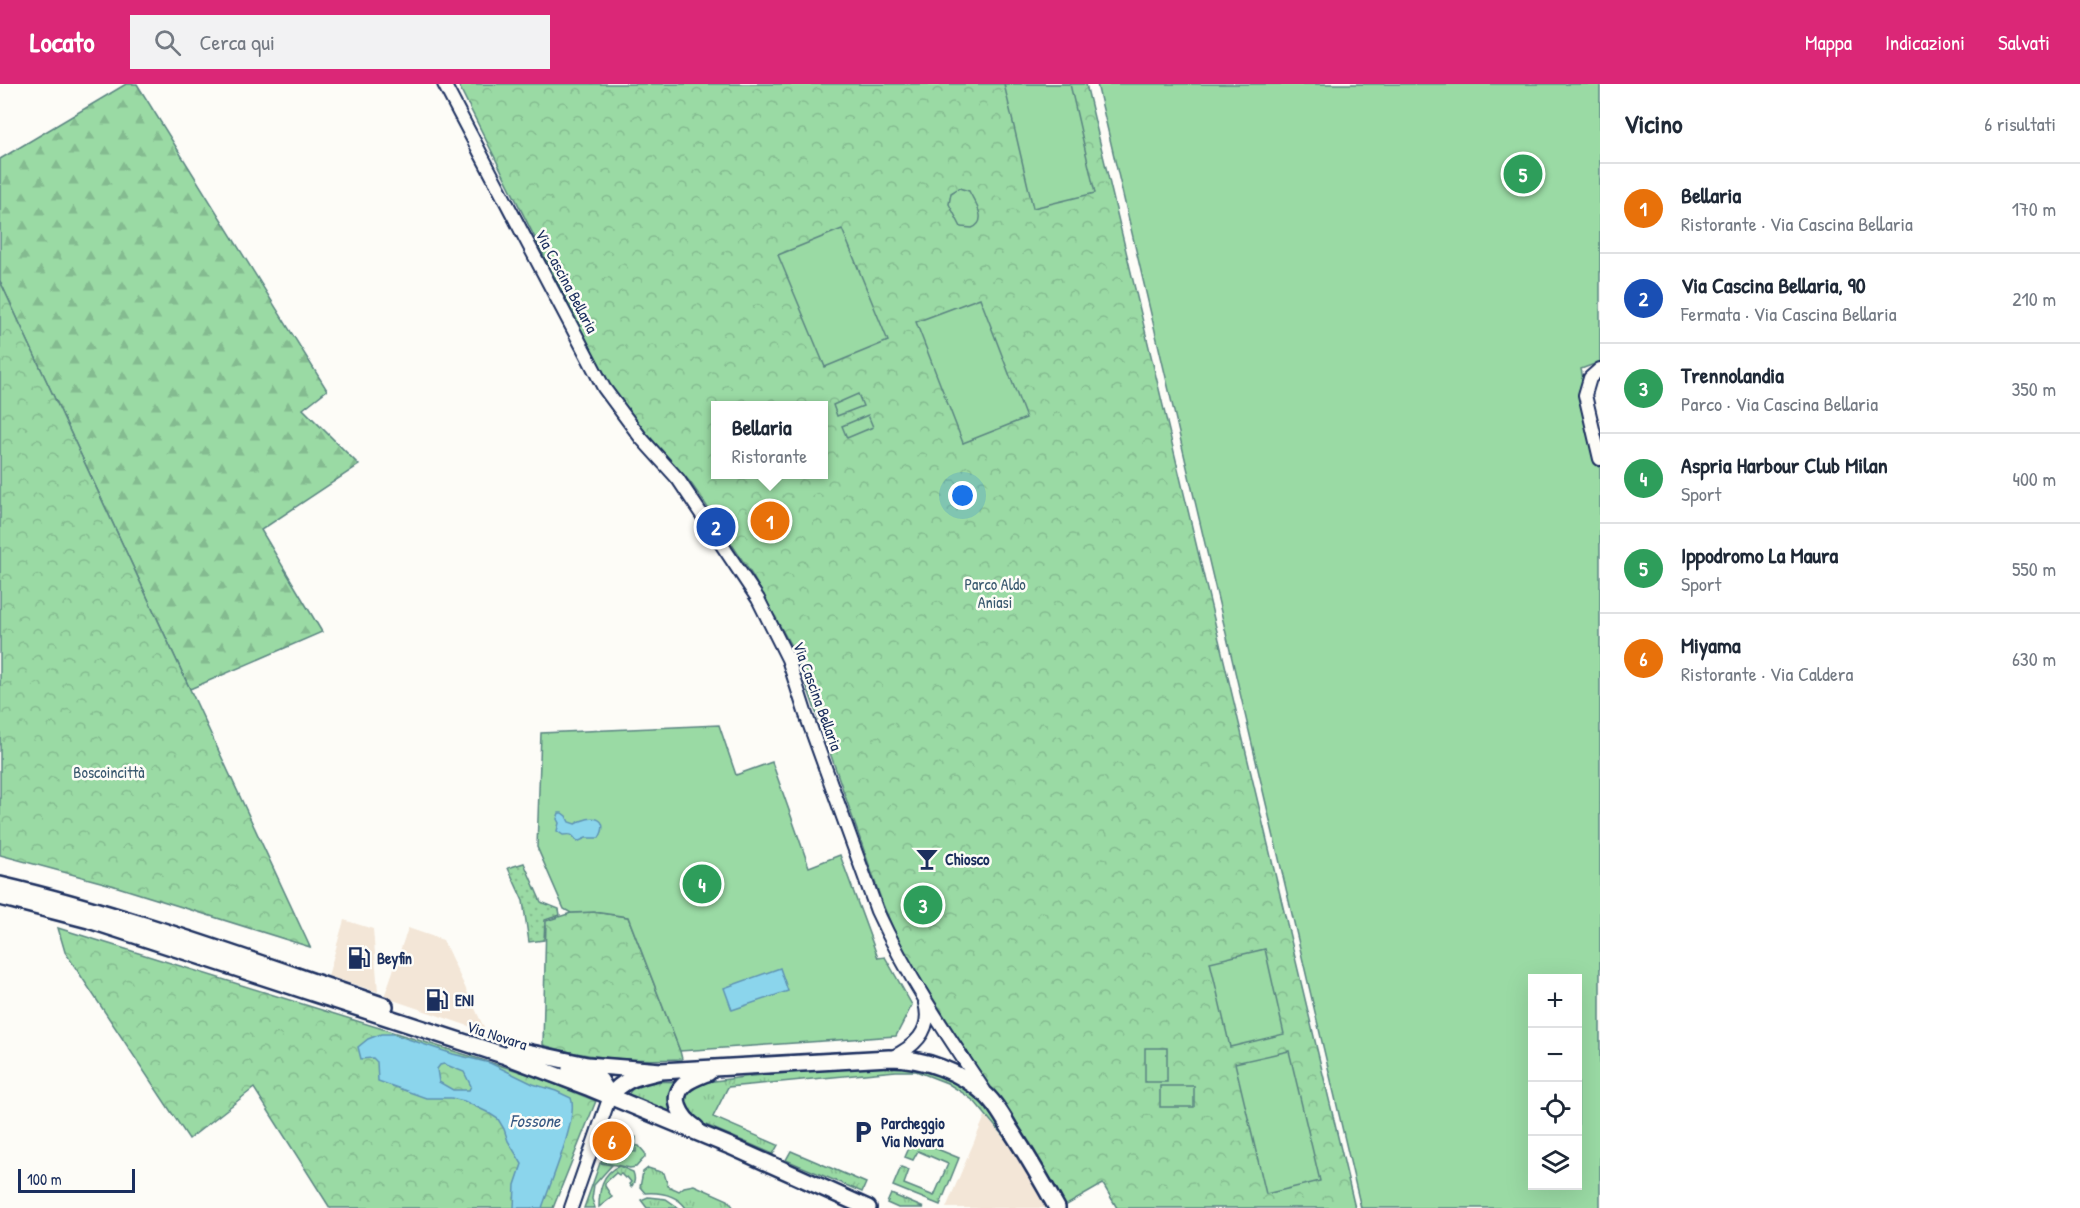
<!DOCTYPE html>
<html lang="it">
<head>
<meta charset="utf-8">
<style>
	:root { --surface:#fff; --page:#f2f2f3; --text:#1f2937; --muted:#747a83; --line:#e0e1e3; --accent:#db2777 }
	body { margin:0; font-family:"Patrick Hand",sans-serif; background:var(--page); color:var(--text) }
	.controls { position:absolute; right:18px; bottom:18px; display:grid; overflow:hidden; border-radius:0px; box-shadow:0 6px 24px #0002 }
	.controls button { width:54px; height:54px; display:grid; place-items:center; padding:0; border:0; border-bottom:2px solid var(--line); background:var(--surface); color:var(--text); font:30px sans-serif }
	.scale { position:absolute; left:18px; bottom:15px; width:117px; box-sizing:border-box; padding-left:6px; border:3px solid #1b2f5e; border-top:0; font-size:16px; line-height:21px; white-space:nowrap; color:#1b2f5e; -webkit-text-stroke:4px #fdfcf7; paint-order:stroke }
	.you { position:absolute; left:963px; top:412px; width:21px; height:21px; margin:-15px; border:4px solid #fff; border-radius:50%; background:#1a73e8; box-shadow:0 0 0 9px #1a73e833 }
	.badge { display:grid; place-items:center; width:39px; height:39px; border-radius:50%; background:var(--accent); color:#fff; font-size:20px; font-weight:700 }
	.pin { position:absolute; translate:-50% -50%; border:3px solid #fff; box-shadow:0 2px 6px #0006 }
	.popup { position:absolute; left:711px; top:317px; width:117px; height:78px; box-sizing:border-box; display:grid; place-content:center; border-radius:0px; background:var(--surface); filter:drop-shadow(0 2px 4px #0005); font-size:20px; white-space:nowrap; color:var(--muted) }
	.popup b { font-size:22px; color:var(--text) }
	.popup::after { content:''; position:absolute; left:50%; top:100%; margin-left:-12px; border:12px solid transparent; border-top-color:var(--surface) }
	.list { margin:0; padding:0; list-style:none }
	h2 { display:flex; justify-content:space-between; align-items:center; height:78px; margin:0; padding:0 24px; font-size:26px }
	h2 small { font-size:20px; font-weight:400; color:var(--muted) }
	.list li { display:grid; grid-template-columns:39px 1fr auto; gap:18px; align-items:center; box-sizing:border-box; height:90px; padding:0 24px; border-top:2px solid var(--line) }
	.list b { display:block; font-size:22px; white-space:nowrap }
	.list p { margin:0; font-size:20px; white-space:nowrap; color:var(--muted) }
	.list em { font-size:20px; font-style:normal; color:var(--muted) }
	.icon { flex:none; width:33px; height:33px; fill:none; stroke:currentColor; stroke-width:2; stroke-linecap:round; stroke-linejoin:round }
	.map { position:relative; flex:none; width:1600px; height:1124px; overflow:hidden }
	header { display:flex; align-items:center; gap:36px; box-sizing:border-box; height:84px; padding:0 30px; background:var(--accent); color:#fff }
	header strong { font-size:28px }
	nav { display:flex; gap:33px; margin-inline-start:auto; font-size:21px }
	.search { width:420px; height:54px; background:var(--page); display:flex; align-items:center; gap:15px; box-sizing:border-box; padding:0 21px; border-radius:0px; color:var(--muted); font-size:22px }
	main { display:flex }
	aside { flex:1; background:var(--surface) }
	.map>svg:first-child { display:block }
	.built { fill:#f3e6d7 }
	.grass { fill:url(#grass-tufts); stroke:#5a8481; stroke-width:1.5 }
	.forest { fill:url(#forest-firs); stroke:#5a8481; stroke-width:1.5 }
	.park { fill:url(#park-crowns); stroke:#5a8481; stroke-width:1.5; fill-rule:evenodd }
	.garden { fill:url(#garden-dots); stroke:#5a8481; stroke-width:1.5 }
	.pitch { fill:#9adaa4; stroke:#5a8481; stroke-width:1.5; fill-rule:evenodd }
	.water { fill:#8bd5ec; stroke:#5e93b3; stroke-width:1.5; fill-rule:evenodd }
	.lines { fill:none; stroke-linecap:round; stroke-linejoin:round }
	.minor-casing { stroke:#1b2f5e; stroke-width:16 }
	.major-casing { stroke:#1b2f5e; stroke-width:20 }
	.minor { stroke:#fdfcf7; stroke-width:12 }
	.major { stroke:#fdfcf7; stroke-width:15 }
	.labels { text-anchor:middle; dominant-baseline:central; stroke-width:5; stroke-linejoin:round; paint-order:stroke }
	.street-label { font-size:16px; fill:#1b2f5e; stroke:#fdfcf7 }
	.park-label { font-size:16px; fill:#3b5a70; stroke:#fdfcf7 }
	.poi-label { font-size:16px; font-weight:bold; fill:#1b2f5e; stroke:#fdfcf7; text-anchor:start }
	.water-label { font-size:18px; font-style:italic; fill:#375882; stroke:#fdfcf7 }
</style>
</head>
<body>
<header>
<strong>Locato</strong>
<div class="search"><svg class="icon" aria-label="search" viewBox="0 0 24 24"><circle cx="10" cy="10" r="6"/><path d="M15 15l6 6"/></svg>Cerca qui</div>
<nav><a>Mappa</a><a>Indicazioni</a><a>Salvati</a></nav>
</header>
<main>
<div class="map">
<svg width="1600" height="1124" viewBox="0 0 1600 1124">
	<defs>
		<pattern id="grass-tufts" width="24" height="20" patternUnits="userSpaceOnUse" patternTransform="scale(1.5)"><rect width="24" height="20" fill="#9adaa4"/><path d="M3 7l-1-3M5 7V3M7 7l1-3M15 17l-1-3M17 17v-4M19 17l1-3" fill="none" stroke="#84bb90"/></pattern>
		<pattern id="forest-firs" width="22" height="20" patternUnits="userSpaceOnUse" patternTransform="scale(1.5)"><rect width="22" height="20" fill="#9adaa4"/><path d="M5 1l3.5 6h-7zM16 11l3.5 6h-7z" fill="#84bb90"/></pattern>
		<pattern id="park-crowns" width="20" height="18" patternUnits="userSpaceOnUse" patternTransform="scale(1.5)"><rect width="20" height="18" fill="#9adaa4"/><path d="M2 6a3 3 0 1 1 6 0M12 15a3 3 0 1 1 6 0" fill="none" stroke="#84bb90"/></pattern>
		<pattern id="garden-dots" width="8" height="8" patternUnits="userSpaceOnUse" patternTransform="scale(1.5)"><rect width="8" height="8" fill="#9adaa4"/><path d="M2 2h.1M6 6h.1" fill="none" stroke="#84bb90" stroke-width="1.8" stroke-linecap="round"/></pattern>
	</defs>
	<rect width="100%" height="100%" fill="#fdfcf7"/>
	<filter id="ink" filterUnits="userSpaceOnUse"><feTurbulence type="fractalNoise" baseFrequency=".0167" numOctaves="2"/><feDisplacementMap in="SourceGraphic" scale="12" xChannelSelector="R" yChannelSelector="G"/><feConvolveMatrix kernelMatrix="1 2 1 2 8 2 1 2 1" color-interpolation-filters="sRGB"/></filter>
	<g filter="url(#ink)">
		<path class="built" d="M344 836 373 845 378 908 328 892Z
			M408 844 443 856 486 948 384 913Z
			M985 1032 1014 1065 1050 1124H946Z"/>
		<path class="grass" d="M899 980 943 990 959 999 983 1018 1014 1065 975 1018 963 1009 947 999 916 987H896L728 1003 713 1033 778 1061 773 1070 694 1036 686 1029 683 1010 699 999 752 992Z
			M686 998 682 1035 631 1015 628 1012C634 993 670 998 686 998Z
			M913 1055 959 1074 940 1121 893 1102 901 1083 909 1086 904 1100 934 1112 948 1080 918 1067 913 1076 905 1073Z
			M791 1067 866 1099 862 1108 786 1076Z
			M600 1079 612 1081 594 1101 592 1115 595 1124H584Z
			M619 1082 633 1088C635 1093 636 1098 631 1103L629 1100 631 1098 627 1093 625 1094 621 1090 619 1091 616 1089 605 1099V1102L612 1113 599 1123C599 1106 602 1089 619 1082Z
			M648 1084 664 1089 668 1102 679 1107 684 1103 694 1101 728 1116 734 1124H686C676 1110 660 1108 645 1109L640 1103 643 1088Z
			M891 1110 924 1124H898L887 1119Z
			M648 1113 666 1115 679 1124H647L641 1116Z"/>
		<path class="forest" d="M126 0H137L327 306 303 325 359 381 261 446 322 548 190 605 0 197V75Z
			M633 1061 639 1062 645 1069V1073L636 1083 630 1084 601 1078 607 1067 626 1071 627 1065Z"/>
		<path class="park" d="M458 0H1086L1355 1124H1117L1103 1100 1065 1122 915 886 894 847 882 818 796 571 752 491 704 418 690 398 635 336 606 296ZM716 322H824V390H716Z
			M0 197 310 863 108 800 0 771Z
			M594 828 628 833 680 967 682 975C633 977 589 975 543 961L546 837 571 829Z
			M58 844 534 992 596 1017 553 1124H330L254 1004 189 1055 65 868Z"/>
		<path class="garden" d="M524 779 541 818 559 825 560 831 545 836 544 856 529 858 523 817 508 784Z
			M620 1050 636 1053V1068L617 1066Z"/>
		<path class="pitch" d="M1004 0H1070L1095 109 1033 124Z
			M1097 0H1600V278L1581 285 1600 379V1124H1361ZM1532 894H1578V1102H1532Z
			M959 104 969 107C975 119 989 137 972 144L961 143 949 120 951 109Z
			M842 145 888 257 825 283 778 171Z
			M980 214 1026 334 963 359 916 238Z
			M858 310 863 322 837 332 833 321Z
			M868 331 873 343 847 354 842 342Z
			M719 641 736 691 772 678 809 783 840 771 878 874 885 873 912 921 896 952 680 967 628 833 594 828 571 829 564 825 537 763 541 649Z
			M1265 865 1284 950 1230 963 1210 878Z
			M1145 964H1167V998H1145Z
			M1289 967 1320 1097 1266 1110 1235 979Z
			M1160 1002H1194V1023H1160Z"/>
		<path class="water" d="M559 729H562L566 732 569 738 575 740C592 729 611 734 599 754H586L577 758C573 750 571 750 563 751L557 747 559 739 557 735Z
			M780 884 788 907 732 926 724 904Z
			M381 950H393L453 970 490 979 533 1000 556 1007 571 1014C579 1033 549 1102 542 1124H514L515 1101 522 1080 508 1057 504 1045 498 1035 487 1028 464 1017 451 1014H426L378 997 377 978 373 974 361 975 358 963 368 955ZM444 980 464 988 471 1002 469 1006H453L439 998 437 985 440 981Z"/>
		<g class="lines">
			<g class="minor-casing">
				<path id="minor" d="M444 0 604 304 641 354 678 395 758 515 788 575 805 628 877 827C906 890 945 948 984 1006
					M1600 285 1590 294 1585 311 1600 375
					M891 974C914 963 933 947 925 919
					M571 1124 610 1012"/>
			</g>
			<g class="major-casing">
				<path id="major" d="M0 801C129 831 259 880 385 922
					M0 813 89 836 503 971 590 1004 730 1062 868 1124
					M513 965 587 981 661 987
					M570 985 600 996 610 1012
					M610 1012C626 993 638 993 661 987L889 974C924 974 960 987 986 1011 996 1020 1003 1033 1010 1045 1027 1071 1042 1097 1057 1124
					M696 1044C681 1034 668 1013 686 999 693 994 702 991 709 988"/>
			</g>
			<use href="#minor" class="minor"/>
			<use href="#major" class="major"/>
		</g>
	</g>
	<defs>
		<g id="bar-bare" transform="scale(1.8)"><path d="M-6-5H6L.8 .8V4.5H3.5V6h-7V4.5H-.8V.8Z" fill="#1b2f5e" stroke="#fdfcf7" stroke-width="2.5" paint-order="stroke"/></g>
		<g id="fuel-bare" transform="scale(1.8)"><path d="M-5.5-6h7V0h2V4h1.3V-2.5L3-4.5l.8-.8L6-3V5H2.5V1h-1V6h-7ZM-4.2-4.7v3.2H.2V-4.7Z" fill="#1b2f5e" stroke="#fdfcf7" stroke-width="2.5" paint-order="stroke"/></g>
		<g id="parking-bare" transform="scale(1.8)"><path d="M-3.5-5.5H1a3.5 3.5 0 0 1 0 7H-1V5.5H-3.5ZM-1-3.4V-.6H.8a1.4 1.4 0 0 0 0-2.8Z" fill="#1b2f5e" stroke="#fdfcf7" stroke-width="2.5" paint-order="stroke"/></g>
	</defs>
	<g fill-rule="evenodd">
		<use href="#bar-bare" x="927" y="775"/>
		<use href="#fuel-bare" x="359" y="874"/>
		<use href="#fuel-bare" x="437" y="916"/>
		<use href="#parking-bare" x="863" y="1048"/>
	</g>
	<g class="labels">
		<g class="street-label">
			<text transform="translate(567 197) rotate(62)">Via Cascina Bellaria</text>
			<text transform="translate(818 612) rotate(70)">Via Cascina Bellaria</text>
			<text transform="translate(497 951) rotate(18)">Via Novara</text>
		</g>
		<g class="park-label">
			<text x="995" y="500">Parco Aldo<tspan x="995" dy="18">Aniasi</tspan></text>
			<text x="109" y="688">Boscoincittà</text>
		</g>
		<g class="poi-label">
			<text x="945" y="775">Chiosco</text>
			<text x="377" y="874">Beyfin</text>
			<text x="455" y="916">ENI</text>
			<text x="881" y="1039">Parcheggio<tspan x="881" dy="18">Via Novara</tspan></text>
		</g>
		<g class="water-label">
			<text x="535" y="1036">Fossone</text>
		</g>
	</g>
</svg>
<div class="controls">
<button>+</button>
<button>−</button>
<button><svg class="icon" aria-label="locate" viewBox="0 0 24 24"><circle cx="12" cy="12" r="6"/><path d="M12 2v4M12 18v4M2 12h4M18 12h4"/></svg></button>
<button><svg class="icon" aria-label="layers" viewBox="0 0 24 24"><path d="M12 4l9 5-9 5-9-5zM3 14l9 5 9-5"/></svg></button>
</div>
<div class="scale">100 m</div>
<div class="you"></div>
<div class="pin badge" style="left:770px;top:437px;background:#e8710a">1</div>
<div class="popup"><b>Bellaria</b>Ristorante</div>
<div class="pin badge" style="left:716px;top:443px;background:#1a4fb4">2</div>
<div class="pin badge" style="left:923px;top:821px;background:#2e9e5b">3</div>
<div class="pin badge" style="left:702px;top:800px;background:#2e9e5b">4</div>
<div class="pin badge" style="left:1523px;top:90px;background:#2e9e5b">5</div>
<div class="pin badge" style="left:612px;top:1057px;background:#e8710a">6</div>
</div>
<aside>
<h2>Vicino<small>6 risultati</small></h2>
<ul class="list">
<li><span class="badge" style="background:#e8710a">1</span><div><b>Bellaria</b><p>Ristorante · Via Cascina Bellaria</p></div><em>170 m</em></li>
<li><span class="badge" style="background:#1a4fb4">2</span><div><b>Via Cascina Bellaria, 90</b><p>Fermata · Via Cascina Bellaria</p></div><em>210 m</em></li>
<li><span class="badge" style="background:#2e9e5b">3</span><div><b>Trennolandia</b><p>Parco · Via Cascina Bellaria</p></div><em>350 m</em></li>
<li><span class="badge" style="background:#2e9e5b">4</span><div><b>Aspria Harbour Club Milan</b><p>Sport</p></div><em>400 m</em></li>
<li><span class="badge" style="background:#2e9e5b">5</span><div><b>Ippodromo La Maura</b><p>Sport</p></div><em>550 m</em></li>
<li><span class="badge" style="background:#e8710a">6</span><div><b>Miyama</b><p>Ristorante · Via Caldera</p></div><em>630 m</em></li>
</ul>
</aside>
</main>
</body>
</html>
